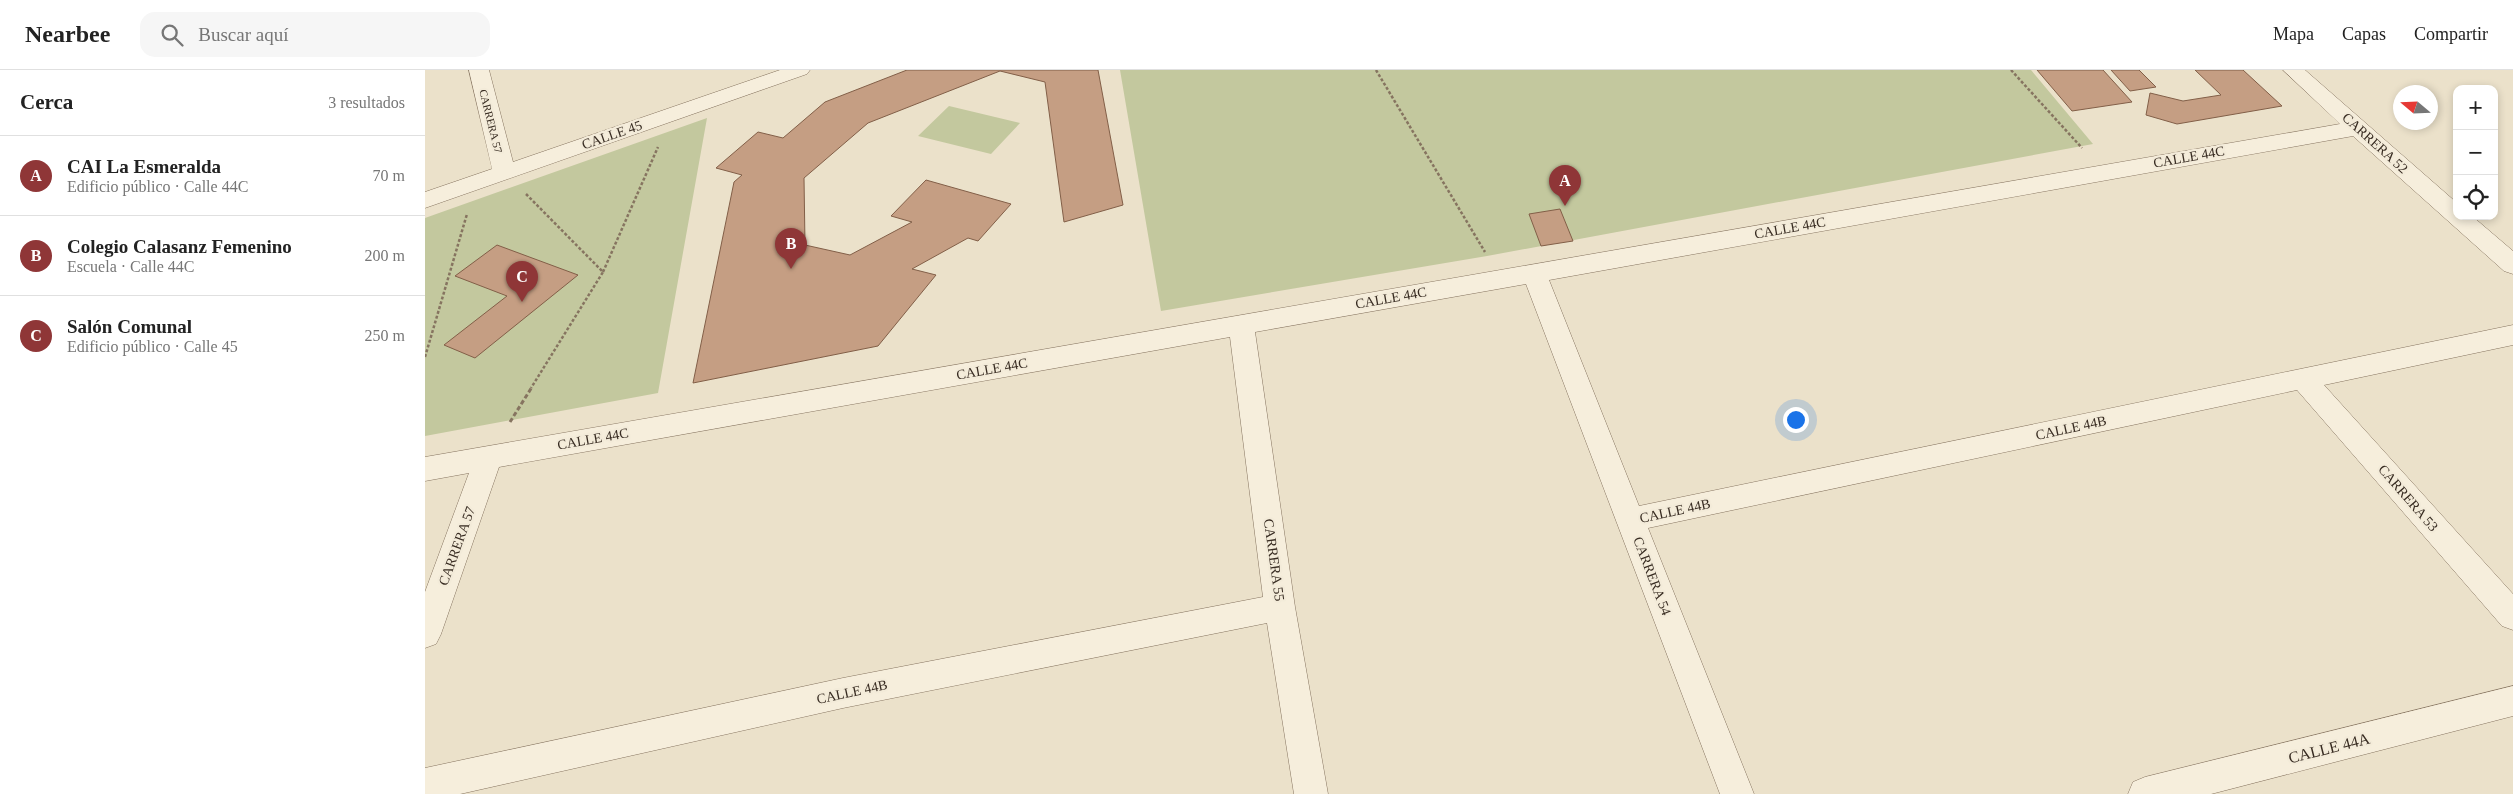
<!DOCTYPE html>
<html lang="es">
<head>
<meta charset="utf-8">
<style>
	:root { --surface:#fff; --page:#f6f6f6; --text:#222; --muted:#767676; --line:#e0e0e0; --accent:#8f3637 }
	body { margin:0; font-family:Georgia,serif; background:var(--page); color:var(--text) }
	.controls { position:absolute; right:15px; top:15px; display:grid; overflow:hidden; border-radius:10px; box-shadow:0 2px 8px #0003 }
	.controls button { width:45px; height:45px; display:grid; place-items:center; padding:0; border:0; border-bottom:1px solid var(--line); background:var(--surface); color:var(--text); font:25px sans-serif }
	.compass { position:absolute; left:1968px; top:15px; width:45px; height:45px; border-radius:50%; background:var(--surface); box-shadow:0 2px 8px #0003; rotate:289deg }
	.you { position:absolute; left:1370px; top:349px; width:18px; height:18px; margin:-12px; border:4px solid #fff; border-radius:50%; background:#1a73e8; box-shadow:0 0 0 8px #1a73e833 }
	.badge { display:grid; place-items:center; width:32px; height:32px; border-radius:50%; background:var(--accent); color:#fff; font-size:16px; font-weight:700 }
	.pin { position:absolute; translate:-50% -41px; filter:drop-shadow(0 1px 2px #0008) }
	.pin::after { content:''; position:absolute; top:26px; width:18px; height:15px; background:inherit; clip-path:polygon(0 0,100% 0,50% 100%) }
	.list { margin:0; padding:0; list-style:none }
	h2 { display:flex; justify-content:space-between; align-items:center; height:65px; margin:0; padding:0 20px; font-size:21px }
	h2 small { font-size:16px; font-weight:400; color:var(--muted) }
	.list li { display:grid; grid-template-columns:32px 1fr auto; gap:15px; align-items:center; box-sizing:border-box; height:80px; padding:0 20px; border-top:1px solid var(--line) }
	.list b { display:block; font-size:19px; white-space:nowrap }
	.list p { margin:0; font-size:16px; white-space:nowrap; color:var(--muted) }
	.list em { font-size:16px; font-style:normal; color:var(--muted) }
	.icon { flex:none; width:28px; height:28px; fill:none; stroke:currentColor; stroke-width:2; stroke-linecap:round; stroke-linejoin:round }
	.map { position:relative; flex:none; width:2088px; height:724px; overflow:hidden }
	header { display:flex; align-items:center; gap:30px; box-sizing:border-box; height:70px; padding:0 25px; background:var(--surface); border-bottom:1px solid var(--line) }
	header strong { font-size:24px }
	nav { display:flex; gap:28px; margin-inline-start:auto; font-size:18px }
	.search { width:350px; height:45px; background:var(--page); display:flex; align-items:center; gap:12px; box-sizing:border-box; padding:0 18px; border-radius:15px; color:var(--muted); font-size:19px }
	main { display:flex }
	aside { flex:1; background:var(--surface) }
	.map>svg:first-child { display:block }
	.green { fill:#c3c89e }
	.building { fill:#c59e83; stroke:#825f48 }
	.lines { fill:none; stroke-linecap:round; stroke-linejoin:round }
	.street-casing { stroke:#867460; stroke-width:1 }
	.path-far1 { stroke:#867460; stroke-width:2.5; stroke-dasharray:3 2; stroke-linecap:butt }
	.path { stroke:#867460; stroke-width:3; stroke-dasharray:4.5 2.5; stroke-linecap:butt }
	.street { fill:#f6eedc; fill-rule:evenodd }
	.labels { text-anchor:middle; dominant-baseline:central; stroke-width:4.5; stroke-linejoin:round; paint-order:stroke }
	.far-street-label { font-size:11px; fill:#382c22; stroke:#f3ebd9 }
	.street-label { font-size:14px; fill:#382c22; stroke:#f3ebd9 }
	.near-street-label { font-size:16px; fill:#382c22; stroke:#f3ebd9 }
</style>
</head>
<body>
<header>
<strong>Nearbee</strong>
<div class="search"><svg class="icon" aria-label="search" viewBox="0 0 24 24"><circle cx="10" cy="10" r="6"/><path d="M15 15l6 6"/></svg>Buscar aquí</div>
<nav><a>Mapa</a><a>Capas</a><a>Compartir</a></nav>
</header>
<main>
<aside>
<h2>Cerca<small>3 resultados</small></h2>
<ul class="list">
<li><span class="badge">A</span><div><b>CAI La Esmeralda</b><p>Edificio público · Calle 44C</p></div><em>70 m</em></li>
<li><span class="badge">B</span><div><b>Colegio Calasanz Femenino</b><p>Escuela · Calle 44C</p></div><em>200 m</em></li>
<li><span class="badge">C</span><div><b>Salón Comunal</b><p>Edificio público · Calle 45</p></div><em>250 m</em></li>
</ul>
</aside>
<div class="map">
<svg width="2088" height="724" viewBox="0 0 2088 724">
	<rect width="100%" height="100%" fill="#ebe1ca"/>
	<path class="green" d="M695 0H1606L1668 74 1062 186 736 241Z
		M524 36 595 53 566 84 493 66Z
		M282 48 233 323 0 366V148Z"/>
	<path class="building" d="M482 0H673L698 135 639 152 620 12 575 1 443 53 379 108 380 175 425 185 487 152 466 146 501 110 586 134 553 171 543 168 487 199 511 205 453 276 268 313 309 112 317 105 291 98 333 62 358 68 400 32Z
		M1612 0H1678L1707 32 1647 41Z
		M1686 0H1714L1731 17 1705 21Z
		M1770 0H1818L1857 36 1752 54 1721 45 1725 23 1758 31 1796 25Z
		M1135 139 1148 171 1116 176 1104 144Z
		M72 175 153 205 50 288 19 275 82 226 30 206Z"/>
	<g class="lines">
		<g class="street-casing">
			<path id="street" d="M44 0H64L88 92 355 0H385L382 4 0 138V122L67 99Z
				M1858 0H1880L2032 133V146H2047L2088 181V204L2079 201 1928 66 1124 210 1214 436 2088 255V275L1899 315 2088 524V560L2077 556 1872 320 1223 458 1329 724H1295L1101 214 830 262 870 537 903 724H869L842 553 418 638 35 724H0V698L418 608 838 527 805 267 74 397 16 564 11 574 0 578V522L44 403 0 411V387L1915 54Z
				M2088 616V646L1786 724H1703L1708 712 1720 707Z"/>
		</g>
		<path class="path-far1" d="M951 0 1060 182
			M1586 0 1657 78
			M101 124 178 202 106 318
			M178 202 233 77
			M0 287 42 144"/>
		<path class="path" d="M85 352 107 317"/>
		<use href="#street" class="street"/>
	</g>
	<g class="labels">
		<g class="far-street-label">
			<text transform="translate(66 51) rotate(76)">CARRERA 57</text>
		</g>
		<g class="street-label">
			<text transform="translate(187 65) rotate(-19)">CALLE 45</text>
			<text transform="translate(1950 73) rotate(42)">CARRERA 52</text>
			<text transform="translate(1764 87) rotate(-10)">CALLE 44C</text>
			<text transform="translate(1365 158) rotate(-10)">CALLE 44C</text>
			<text transform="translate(966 228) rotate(-10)">CALLE 44C</text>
			<text transform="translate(567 299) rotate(-10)">CALLE 44C</text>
			<text transform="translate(1646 358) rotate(-12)">CALLE 44B</text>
			<text transform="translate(168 369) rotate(-10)">CALLE 44C</text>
			<text transform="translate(1983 428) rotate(49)">CARRERA 53</text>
			<text transform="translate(1250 441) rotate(-12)">CALLE 44B</text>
			<text transform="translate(32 476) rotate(-70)">CARRERA 57</text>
			<text transform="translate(849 490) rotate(82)">CARRERA 55</text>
			<text transform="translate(1227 506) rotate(69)">CARRERA 54</text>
			<text transform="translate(427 622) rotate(-12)">CALLE 44B</text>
		</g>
		<g class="near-street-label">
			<text transform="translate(1904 678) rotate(-14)">CALLE 44A</text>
		</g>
	</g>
</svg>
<div class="controls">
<button>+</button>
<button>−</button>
<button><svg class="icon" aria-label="locate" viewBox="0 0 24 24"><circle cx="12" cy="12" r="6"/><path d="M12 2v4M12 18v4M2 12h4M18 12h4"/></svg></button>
</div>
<svg class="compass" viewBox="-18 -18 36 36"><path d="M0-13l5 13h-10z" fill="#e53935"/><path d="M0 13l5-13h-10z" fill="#767676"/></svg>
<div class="you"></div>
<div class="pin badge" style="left:1140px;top:136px">A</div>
<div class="pin badge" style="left:366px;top:199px">B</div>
<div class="pin badge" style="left:97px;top:232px">C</div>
</div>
</main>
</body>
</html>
